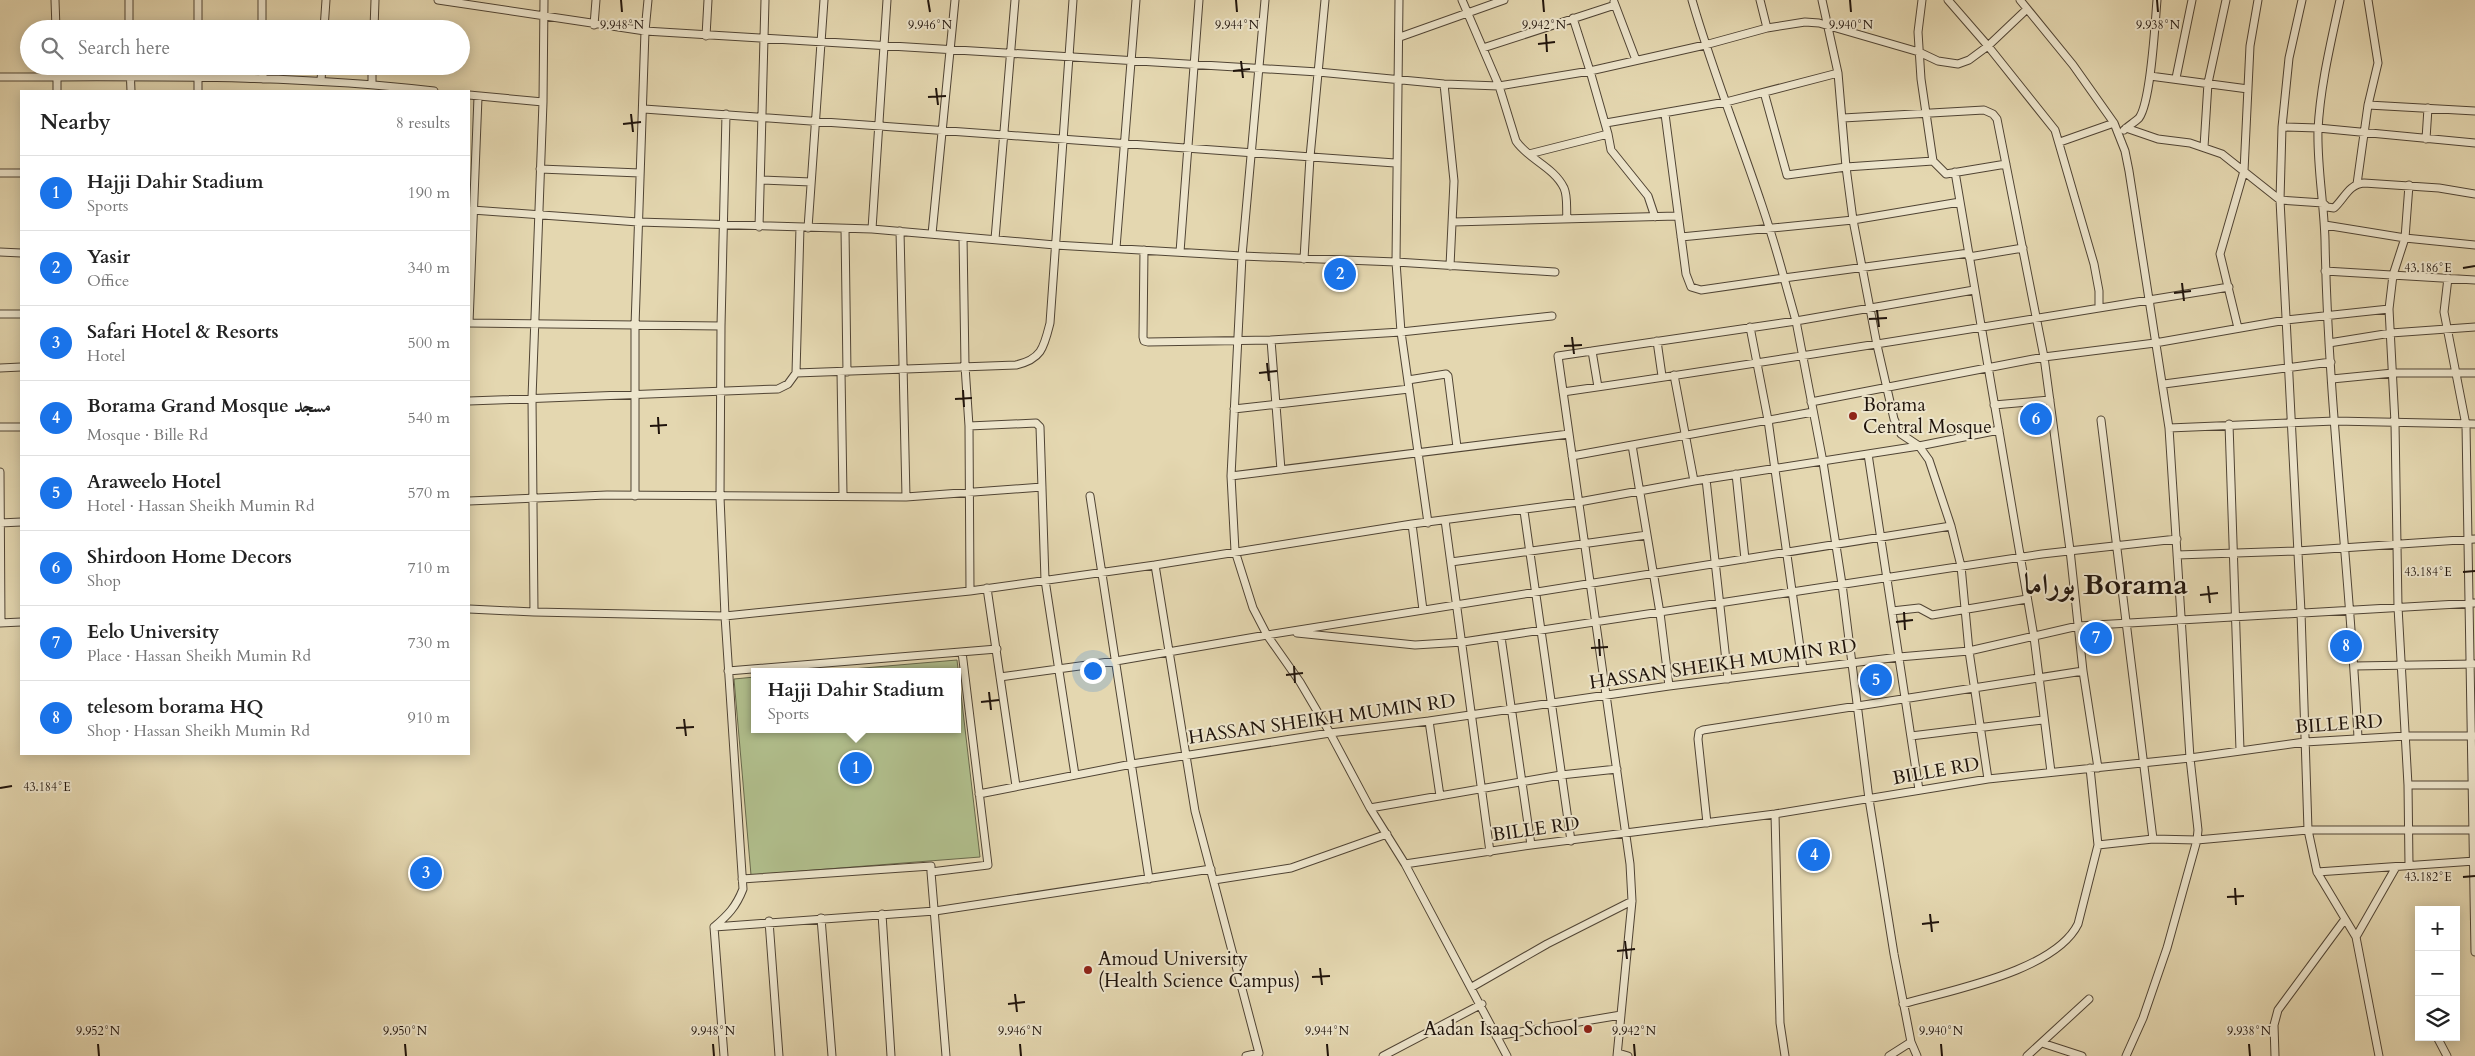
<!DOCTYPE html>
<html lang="en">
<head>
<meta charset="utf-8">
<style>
	:root { --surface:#fff; --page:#f2f2f2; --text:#222; --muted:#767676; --line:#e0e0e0; --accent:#1a73e8 }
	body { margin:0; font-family:Cardo,Amiri,serif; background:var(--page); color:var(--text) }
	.controls { position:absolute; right:15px; bottom:15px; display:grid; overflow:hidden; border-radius:0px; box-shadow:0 2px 12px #0003 }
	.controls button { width:45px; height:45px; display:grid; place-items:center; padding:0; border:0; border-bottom:1px solid var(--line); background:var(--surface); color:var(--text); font:25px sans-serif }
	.you { position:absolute; left:1092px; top:670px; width:18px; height:18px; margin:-12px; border:4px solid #fff; border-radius:50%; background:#1a73e8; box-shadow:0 0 0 8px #1a73e833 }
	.badge { display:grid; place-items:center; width:32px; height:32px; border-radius:50%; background:var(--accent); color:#fff; font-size:16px; font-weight:700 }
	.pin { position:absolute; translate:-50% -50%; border:2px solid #fff; box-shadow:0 1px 5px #0006 }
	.popup { position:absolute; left:751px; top:668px; width:210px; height:65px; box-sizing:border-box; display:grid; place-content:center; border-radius:0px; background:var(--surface); filter:drop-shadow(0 1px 4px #0005); font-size:16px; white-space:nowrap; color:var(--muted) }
	.popup b { font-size:19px; color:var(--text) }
	.popup::after { content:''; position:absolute; left:50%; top:100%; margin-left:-10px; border:10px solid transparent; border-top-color:var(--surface) }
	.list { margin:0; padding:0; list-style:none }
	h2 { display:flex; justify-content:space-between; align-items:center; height:65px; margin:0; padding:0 20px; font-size:21px }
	h2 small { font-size:16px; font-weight:400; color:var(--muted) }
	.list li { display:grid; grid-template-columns:32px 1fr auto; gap:15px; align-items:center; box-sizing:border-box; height:75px; padding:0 20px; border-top:1px solid var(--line) }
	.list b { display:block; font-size:19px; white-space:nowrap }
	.list p { margin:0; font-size:16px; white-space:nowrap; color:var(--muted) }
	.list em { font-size:16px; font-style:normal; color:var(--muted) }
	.icon { flex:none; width:28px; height:28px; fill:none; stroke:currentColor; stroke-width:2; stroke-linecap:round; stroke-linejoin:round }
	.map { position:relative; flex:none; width:2475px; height:1056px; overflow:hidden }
	.search { position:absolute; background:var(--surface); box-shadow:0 2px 12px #0003; left:20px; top:20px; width:450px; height:55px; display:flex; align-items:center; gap:12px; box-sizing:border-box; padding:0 18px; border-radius:28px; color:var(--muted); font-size:19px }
	.panel { position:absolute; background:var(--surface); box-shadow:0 2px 12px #0003; left:20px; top:90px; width:450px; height:665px; border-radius:0px }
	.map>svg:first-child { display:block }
	.green { fill:#b1bf8d; stroke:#68694c }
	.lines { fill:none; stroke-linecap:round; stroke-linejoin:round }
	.minor-casing { stroke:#504434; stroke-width:9 }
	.minor { stroke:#ede5cc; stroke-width:7 }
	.ticks { fill:none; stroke:#1f130b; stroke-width:2 }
	.poi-dot { fill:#8f2418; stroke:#ede5cc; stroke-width:2 }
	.labels { text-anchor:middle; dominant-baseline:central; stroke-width:4; stroke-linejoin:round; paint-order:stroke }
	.poi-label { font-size:19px; fill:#1f130b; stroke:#ede5cc; text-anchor:start }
	.street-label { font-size:19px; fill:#1f130b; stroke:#ede5cc }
	.town-label { font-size:29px; font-weight:bold; fill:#1f130b; stroke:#ede5cc }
	.ticks-label { font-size:12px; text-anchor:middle; fill:#1f130b; stroke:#ede5cc; stroke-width:4; stroke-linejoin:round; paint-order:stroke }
</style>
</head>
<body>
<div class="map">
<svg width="2475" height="1056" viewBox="0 0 2475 1056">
	<rect width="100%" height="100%" fill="#e4d7b0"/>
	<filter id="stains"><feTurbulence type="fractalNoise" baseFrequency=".004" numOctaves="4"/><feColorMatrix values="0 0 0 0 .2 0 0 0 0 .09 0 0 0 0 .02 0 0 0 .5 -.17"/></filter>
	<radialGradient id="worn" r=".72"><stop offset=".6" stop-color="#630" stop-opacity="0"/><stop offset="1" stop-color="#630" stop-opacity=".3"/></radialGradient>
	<path class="green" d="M957 660 980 857 751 875 734 679 755 677V729H957V672H817Z"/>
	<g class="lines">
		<g class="minor-casing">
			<path id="minor" d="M55 0 56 29
				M129 0V29
				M262 0V29
				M438 0 645 31 1318 72 1444 84 1499 86 1590 71 1705 45 1767 28 1805 22 1819 23 1919 52 1938 61 1958 64 1969 60 1988 46 2027 9
				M1265 0 1242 256 1231 476 1235 551 1253 608 1267 635 1300 682 1330 733 1370 808 1405 864 1507 1056
				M1399 0 1396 262 1401 332 1428 523
				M1462 0 1499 86 1516 141C1528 159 1554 167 1564 188 1568 197 1566 209 1567 219
				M1692 0C1719 94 1759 184 1784 278L1969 253
				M1760 0 1767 28
				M1822 0 1838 73 1846 167 1853 220 1877 345 1894 419 1901 434 1919 446 1929 460 1951 526 1961 566 1969 651 1988 779
				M1922 0 1918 32 1921 79 1933 161 1946 174 2006 164
				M1948 0 1988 46 2055 130 2094 264 2099 291V307
				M2020 0 2073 65 2114 123 2125 151 2129 171 2169 428 2190 758 2198 830 2197 840 2167 948 2143 1018 2126 1056
				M2302 0 2289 58 2282 127 2280 200 2301 612 2308 830 2317 872 2356 937 2379 1056
				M2340 0C2331 42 2320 87 2318 130 2317 167 2324 203 2325 240 2328 406 2350 572 2358 738
				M1614 2 1636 60
				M594 25 596 0
				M198 29V0
				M324 29 326 0
				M374 29 375 0
				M706 36 708 0
				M1400 37 1504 0
				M1483 48 1615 5
				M57 66V91
				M130 66 131 91
				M198 66V91
				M263 66V79
				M2150 76 2248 89
				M0 77C145 77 290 74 434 91
				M2176 78 2192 0
				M321 81 322 66
				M372 84V66
				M1444 84 1454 181 1450 266
				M1764 92 1787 175 1846 167 1933 161
				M469 95 543 102
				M2368 105 2475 111
				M644 109 1395 163
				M726 114 721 326 720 497 725 616 743 889C736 907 728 915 714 927L935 911 1211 869
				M1665 114 1686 274 1691 287 1701 290 1784 278 1796 321 1823 462 1842 584 1869 799 1894 954 1911 1042 1917 1056
				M1843 118 1984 110 1993 114 1997 119 2044 357 2070 550 2083 671 2098 768
				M1606 123 1726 102 1838 73
				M2282 127 2318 128 2475 143
				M2126 128 2158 139 2190 143 2222 154 2280 200 2323 203 2327 207 2334 208C2344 199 2349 184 2364 183L2439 188 2475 194
				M2124 130C2128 126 2135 122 2139 118 2151 102 2155 23 2157 0
				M1608 134 1611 150 1648 196 1655 217
				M2426 139 2428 108
				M2060 142 2114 123
				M2204 147 2208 83 2226 0
				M1529 154 1608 134 1590 71 1573 18
				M540 169 640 173
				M1955 172 2034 637 2051 772
				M0 173H21
				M761 180 811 182
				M2357 184 2368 105 2378 63 2368 0
				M2409 185 2405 238 2393 275 2389 309 2395 423 2398 607 2408 785 2409 865
				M472 210 638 222 872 229 1055 245 1242 256 1396 262 1555 272
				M1453 222 1677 216
				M2325 225 2405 238 2475 245
				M759 227 765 0
				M808 228 824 0
				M845 229 847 372
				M872 229 887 0
				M900 231 906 497
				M932 234 955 0
				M963 237 965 366 969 426 970 591
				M1681 237 1853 220 1960 202
				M995 239 1015 0
				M1116 248 1136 0
				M1144 250 1143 337 1144 341 1148 342 1271 340 1401 332 1552 316
				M0 252 21 253
				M1180 252 1199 0
				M1969 257 2023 248
				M1304 259 1310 157 1325 0
				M2325 271 2475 280
				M2448 278 2444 312 2466 425 2475 952
				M0 314H21
				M469 323 721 326
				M469 323 478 97
				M1750 327 1768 420 1803 669
				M2238 328 2220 254 2244 171 2250 46 2258 0
				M1271 340 1281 470
				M1657 341 1662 376
				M2329 343 2391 333 2475 327
				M1592 351 1598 387
				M0 368 21 367
				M841 372 843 495
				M796 373 800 227
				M1674 375 1694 481
				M2332 379 2393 373H2475
				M1408 380 1446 374 1448 376 1457 447
				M2164 384 2331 362
				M1563 392C1786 360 2007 323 2229 287
				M469 401 778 389 788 384 796 373 1016 365C1042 359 1044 347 1050 323L1073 0
				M1811 402 2044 357 2155 343 2286 320 2389 309
				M1994 405 2050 400
				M1234 409 1409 389
				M2101 420 2153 839
				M2229 424 2240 750
				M969 426 1036 423 1040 427 1045 580 1075 775
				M0 427H21
				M2169 428 2335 421 2475 424
				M1632 445 1660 613 1669 686
				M1868 454 1919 790
				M1572 456 1813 412
				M0 472 1 623
				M1736 474 1745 559
				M1231 476 1569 434
				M1706 479 1728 679
				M635 496V326L645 31 648 0
				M1090 496 1149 879
				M469 501 607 495 906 497 1042 487
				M1524 511 1571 841
				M1445 520 1490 852
				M0 523 21 522
				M1412 524 1423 610
				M2177 555 2297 551 2475 539
				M1451 562 1647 535
				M1155 565 1195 811 1259 1053 1246 1056
				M987 588 1016 786
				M469 609 534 612 532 398 543 102 544 0
				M1892 611 1919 608 1932 615 2027 599
				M534 612 725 616 970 591 1155 565 1412 524 1579 502 1694 481 1919 446 1999 430
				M0 623 21 622
				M1297 633 1415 645 1463 642 2042 554 2177 539
				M1501 637 1531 845
				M2354 666 2475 664
				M728 671 997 649
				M1000 677 1116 661 1267 635 1951 526
				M1429 721 1440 796
				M1911 736 2043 720
				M2408 785H2475
				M979 794 1132 764 1330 733 1429 721 1669 686 1899 657 1969 651 2078 626 2475 603
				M1370 808 1561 775 1617 769
				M1775 814 1780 1023 1785 1056
				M1707 823 1698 739 1699 732 1703 730 2083 671
				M2098 845 2153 839 2197 840 2308 830H2475
				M1405 864 1531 845 1775 814 1988 779 2190 758 2305 742 2406 736H2475
				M2317 872 2475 861
				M742 879 931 866V872
				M1214 880 1291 868 1387 834
				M882 914 891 1056
				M821 918 832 1056
				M769 921 779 1056
				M714 927 724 1056
				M2356 937 2396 867
				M1472 987 1547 944 1632 901
				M1903 1004C1951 990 2055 971 2078 924L2098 845 2090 768
				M1496 1036 1621 1015
				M2437 1037 2447 1056
				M2042 1043 2082 1056
				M1618 1053 1628 1056
				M946 1056 931 872 988 865 962 652
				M1383 1056 1482 1004
				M1617 1056 1632 901 1630 864 1558 356 1796 321 1974 290
				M1889 1056 1911 1042
				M2027 1056 2089 999
				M2275 1056 2274 1025 2278 1010 2345 919"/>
		</g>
		<use href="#minor" class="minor"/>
	</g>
	<path class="ticks" d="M621 0 622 12M928 0 930 12M1236 0 1237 12M1543 0 1544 12M1850 0 1851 12M2157 0 2158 12M1546 34 1547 52M1538 44 1555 42M1241 61 1243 78M1233 71 1250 69M936 88 938 105M928 97 946 96M631 114 633 132M623 124 641 122M2463 268 2475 266M2182 283 2184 301M2174 293 2191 291M1877 310 1879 327M1869 319 1887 318M1572 337 1574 354M1564 346 1582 345M1267 363 1269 381M1259 373 1277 371M963 390 964 407M955 399 972 398M658 417 659 434M650 426 667 425M2463 572 2475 571M2208 586 2210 603M2200 595 2218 593M1904 612 1905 630M1896 622 1913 620M1599 639 1600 656M1591 648 1608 647M1294 666 1295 683M1286 675 1303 673M989 692 991 710M981 702 999 700M684 719 686 736M676 728 694 727M0 788 12 786M2463 877 2475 876M2235 888 2236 905M2227 897 2244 896M1930 914 1932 932M1922 924 1939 922M1625 941 1627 959M1617 951 1635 949M1320 968 1322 985M1312 977 1330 976M1015 994 1017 1012M1008 1004 1025 1002M98 1044 99 1056M405 1044 406 1056M713 1044 714 1056M1020 1044 1021 1056M1327 1044 1328 1056M1634 1044 1635 1056M1941 1044 1942 1056M2249 1044 2250 1056"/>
	<g class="poi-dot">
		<circle cx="1853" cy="416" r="5"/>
		<circle cx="1088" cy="970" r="5"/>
		<circle cx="1588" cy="1029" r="5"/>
	</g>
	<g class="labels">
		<g class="poi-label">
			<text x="1863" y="405">Borama<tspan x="1863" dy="22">Central Mosque</tspan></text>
			<text x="1098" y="959">Amoud University<tspan x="1098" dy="22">(Health Science Campus)</tspan></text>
			<text x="1578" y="1029" text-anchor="end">Aadan Isaaq School</text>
		</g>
		<g class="street-label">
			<text transform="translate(1723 664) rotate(-8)">HASSAN SHEIKH MUMIN RD</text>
			<text transform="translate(1322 719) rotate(-8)">HASSAN SHEIKH MUMIN RD</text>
			<text transform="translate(2339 724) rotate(-4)">BILLE RD</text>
			<text transform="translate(1936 771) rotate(-10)">BILLE RD</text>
			<text transform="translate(1536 829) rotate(-8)">BILLE RD</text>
		</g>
		<g class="town-label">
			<text x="2106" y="585">بوراما Borama</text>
		</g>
	</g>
	<g class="ticks-label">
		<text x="622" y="29">9.948°N</text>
		<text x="930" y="29">9.946°N</text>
		<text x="1237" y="29">9.944°N</text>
		<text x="1544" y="29">9.942°N</text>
		<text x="1851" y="29">9.940°N</text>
		<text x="2158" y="29">9.938°N</text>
		<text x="2428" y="272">43.186°E</text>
		<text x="2428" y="576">43.184°E</text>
		<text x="47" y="791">43.184°E</text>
		<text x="2428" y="881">43.182°E</text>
		<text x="98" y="1035">9.952°N</text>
		<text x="405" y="1035">9.950°N</text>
		<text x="713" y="1035">9.948°N</text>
		<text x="1020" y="1035">9.946°N</text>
		<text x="1327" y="1035">9.944°N</text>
		<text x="1634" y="1035">9.942°N</text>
		<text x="1941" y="1035">9.940°N</text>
		<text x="2249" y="1035">9.938°N</text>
	</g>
	<rect width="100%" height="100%" filter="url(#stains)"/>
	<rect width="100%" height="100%" fill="url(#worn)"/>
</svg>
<div class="controls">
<button>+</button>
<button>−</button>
<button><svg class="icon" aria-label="layers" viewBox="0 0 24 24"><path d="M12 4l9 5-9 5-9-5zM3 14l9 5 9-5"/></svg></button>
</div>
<div class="you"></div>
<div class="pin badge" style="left:856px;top:768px">1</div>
<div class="popup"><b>Hajji Dahir Stadium</b>Sports</div>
<div class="pin badge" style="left:1340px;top:274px">2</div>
<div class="pin badge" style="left:426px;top:873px">3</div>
<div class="pin badge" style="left:1814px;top:855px">4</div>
<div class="pin badge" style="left:1876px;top:680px">5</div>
<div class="pin badge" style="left:2036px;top:419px">6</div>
<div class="pin badge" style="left:2096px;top:638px">7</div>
<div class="pin badge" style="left:2346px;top:646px">8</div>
<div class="search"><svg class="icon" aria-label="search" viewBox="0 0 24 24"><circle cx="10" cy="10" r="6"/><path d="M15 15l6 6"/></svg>Search here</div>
<section class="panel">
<h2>Nearby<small>8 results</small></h2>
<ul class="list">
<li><span class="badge">1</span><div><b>Hajji Dahir Stadium</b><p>Sports</p></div><em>190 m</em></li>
<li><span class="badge">2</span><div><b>Yasir</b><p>Office</p></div><em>340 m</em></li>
<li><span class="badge">3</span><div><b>Safari Hotel &amp; Resorts</b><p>Hotel</p></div><em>500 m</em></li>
<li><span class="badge">4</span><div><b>Borama Grand Mosque مسجد</b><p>Mosque · Bille Rd</p></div><em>540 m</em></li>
<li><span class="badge">5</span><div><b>Araweelo Hotel</b><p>Hotel · Hassan Sheikh Mumin Rd</p></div><em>570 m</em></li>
<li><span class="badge">6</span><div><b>Shirdoon Home Decors</b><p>Shop</p></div><em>710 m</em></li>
<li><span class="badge">7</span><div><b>Eelo University</b><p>Place · Hassan Sheikh Mumin Rd</p></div><em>730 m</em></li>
<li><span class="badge">8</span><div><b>telesom borama HQ</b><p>Shop · Hassan Sheikh Mumin Rd</p></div><em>910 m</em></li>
</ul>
</section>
</div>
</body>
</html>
